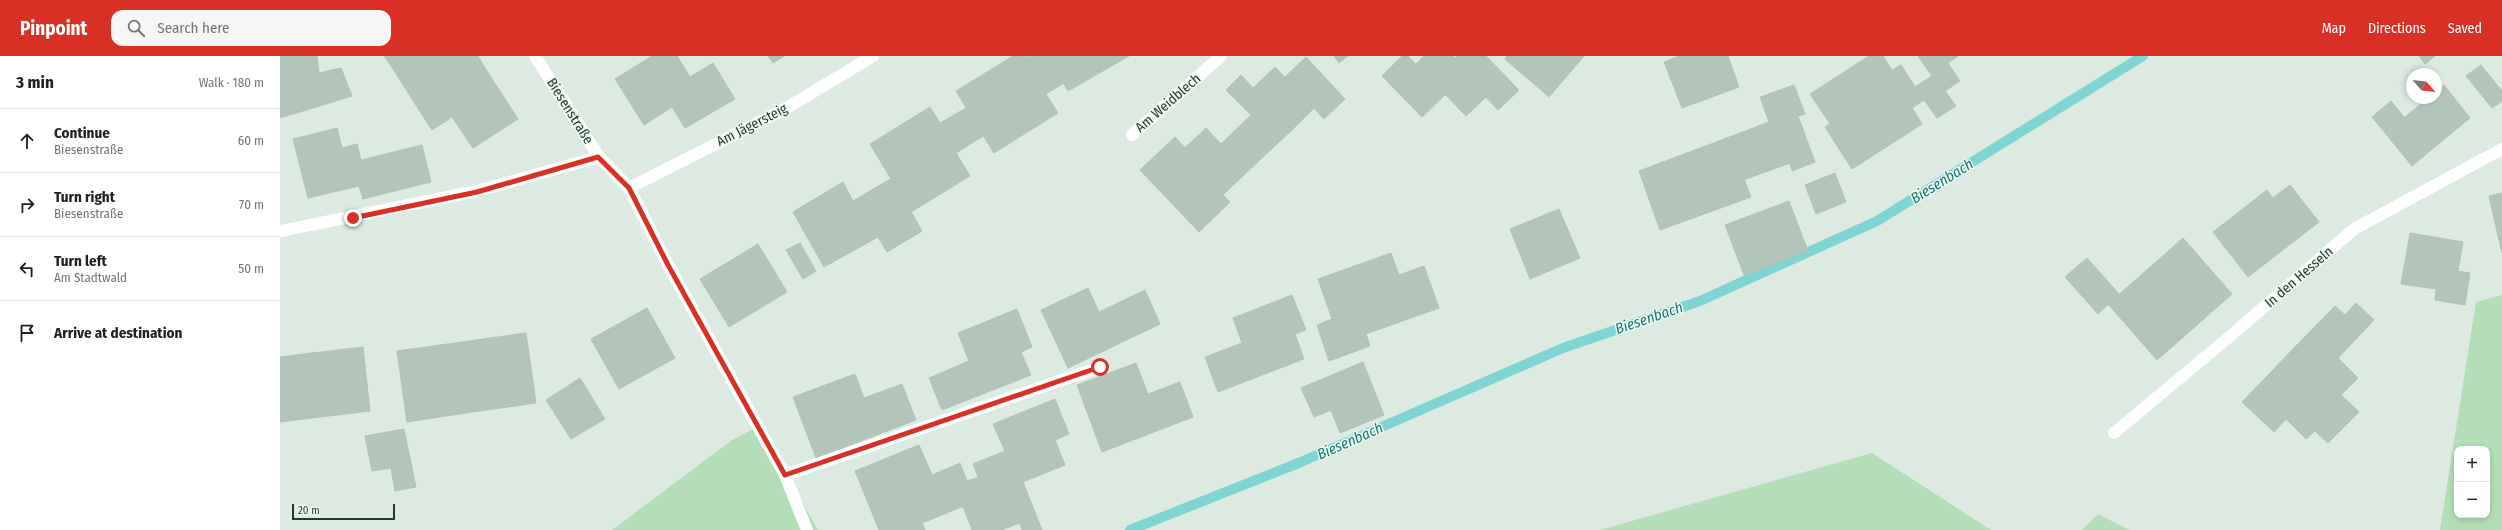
<!DOCTYPE html>
<html lang="en">
<head>
<meta charset="utf-8">
<style>
	:root { --surface:#fff; --page:#f6f6f6; --text:#202124; --muted:#757577; --line:#e0e0e0; --accent:#d93025 }
	body { margin:0; font-family:"Fira Sans Condensed",sans-serif; background:var(--page); color:var(--text) }
	.controls { position:absolute; right:12px; bottom:12px; display:grid; overflow:hidden; border-radius:8px; box-shadow:0 2px 6px #0003 }
	.controls button { width:36px; height:36px; display:grid; place-items:center; padding:0; border:0; border-bottom:1px solid var(--line); background:var(--surface); color:var(--text); font:20px sans-serif }
	.compass { position:absolute; left:2126px; top:12px; width:36px; height:36px; border-radius:50%; background:var(--surface); box-shadow:0 2px 6px #0003; rotate:117deg }
	.scale { position:absolute; left:12px; bottom:10px; width:103px; box-sizing:border-box; padding-left:4px; border:2px solid #1d3a2d; border-top:0; font-size:11px; line-height:14px; white-space:nowrap; color:#1d3a2d; -webkit-text-stroke:3px #edf7f0; paint-order:stroke }
	.stop { position:absolute; width:12px; height:12px; margin:-9px; border:3px solid #d93025; border-radius:50%; background:#fff }
	.stop.end { background:#d93025; border-color:#fff; box-shadow:0 1px 4px #0008 }
	.list { margin:0; padding:0; list-style:none }
	h2 { display:flex; justify-content:space-between; align-items:center; height:52px; margin:0; padding:0 16px; font-size:17px }
	h2 small { font-size:13px; font-weight:400; color:var(--muted) }
	.list li { display:grid; grid-template-columns:26px 1fr auto; gap:12px; align-items:center; box-sizing:border-box; height:64px; padding:0 16px; border-top:1px solid var(--line) }
	.list b { display:block; font-size:15px; white-space:nowrap }
	.list p { margin:0; font-size:13px; white-space:nowrap; color:var(--muted) }
	.list em { font-size:13px; font-style:normal; color:var(--muted) }
	.icon { flex:none; width:22px; height:22px; fill:none; stroke:currentColor; stroke-width:2; stroke-linecap:round; stroke-linejoin:round }
	.map { position:relative; flex:none; width:2222px; height:474px; overflow:hidden }
	header { display:flex; align-items:center; gap:24px; box-sizing:border-box; height:56px; padding:0 20px; background:var(--accent); color:#fff }
	header strong { font-size:19px }
	nav { display:flex; gap:22px; margin-inline-start:auto; font-size:14px }
	.search { width:280px; height:36px; background:var(--page); display:flex; align-items:center; gap:10px; box-sizing:border-box; padding:0 14px; border-radius:12px; color:var(--muted); font-size:15px }
	main { display:flex }
	aside { flex:1; background:var(--surface) }
	.map>svg:first-child { display:block }
	.green { fill:#b3deb7; fill-rule:evenodd }
	.lines { fill:none; stroke-linecap:round; stroke-linejoin:round }
	.stream { stroke:#7fd5d3; stroke-width:10 }
	.building { fill:#b2c5ba; stroke:#afc4b7 }
	.lane { stroke:#fff; stroke-width:12 }
	.street { stroke:#fff; stroke-width:12 }
	.route { stroke:#d93025; stroke-width:5 }
	.labels { text-anchor:middle; dominant-baseline:central; stroke-width:3; stroke-linejoin:round; paint-order:stroke }
	.street-label { font-size:14px; fill:#1d3a2d; stroke:#edf7f0 }
	.water-label { font-size:15px; font-style:italic; fill:#147a79; stroke:#edf7f0 }
</style>
</head>
<body>
<header>
<strong>Pinpoint</strong>
<div class="search"><svg class="icon" aria-label="search" viewBox="0 0 24 24"><circle cx="10" cy="10" r="6"/><path d="M15 15l6 6"/></svg>Search here</div>
<nav><a>Map</a><a>Directions</a><a>Saved</a></nav>
</header>
<main>
<aside>
<h2>3 min<small>Walk · 180 m</small></h2>
<ul class="list">
<li><svg class="icon" aria-label="ahead" viewBox="0 0 24 24"><path d="M12 20V5M6 11l6-6 6 6"/></svg><div><b>Continue</b><p>Biesenstraße</p></div><em>60 m</em></li>
<li><svg class="icon" aria-label="right" viewBox="0 0 24 24"><path d="M7 20v-9h11M14 6l5 5-5 5"/></svg><div><b>Turn right</b><p>Biesenstraße</p></div><em>70 m</em></li>
<li><svg class="icon" aria-label="left" viewBox="0 0 24 24"><path d="M17 20v-9H6M10 6l-5 5 5 5"/></svg><div><b>Turn left</b><p>Am Stadtwald</p></div><em>50 m</em></li>
<li><svg class="icon" aria-label="arrive" viewBox="0 0 24 24"><path d="M6 21V4h12l-3 4 3 4H6"/></svg><div><b>Arrive at destination</b></div></li>
</ul>
</aside>
<div class="map">
<svg width="2222" height="474" viewBox="0 0 2222 474">
	<rect width="100%" height="100%" fill="#ddeae2"/>
	<path class="green" d="M2222 239V474H2160L2196 246ZM2177 393H2207V459H2177Z
		M479 370 538 474H332L452 384Z
		M1592 397 1711 474H1320Z
		M1818 458 1849 474H1802Z"/>
	<g class="lines">
		<path class="stream" d="M850 474 1021 406 1283 292 1420 245 1597 165 1863 0"/>
	</g>
	<path class="building" d="M0 0H37L39 17 61 12 72 40 0 62Z
		M104 0H134L113 13Z
		M134 0H198L205 12 139 54 113 13Z
		M372 0H397L410 21 433 7 455 43 405 72 392 51 364 69 335 23Z
		M488 0H504L493 7Z
		M733 0H742L778 57 714 97 676 35Z
		M768 0H849L788 35Z
		M768 0 784 27 766 38 742 1Z
		M1054 0H1068L1059 7Z
		M1122 0H1128L1165 39 1142 61 1102 20Z
		M1144 0H1173L1175 2 1177 0H1206L1239 34 1218 54 1206 41 1186 60 1136 8Z
		M1227 0H1304L1269 41 1225 3Z
		M1400 0H1448L1459 31 1402 52 1384 6Z
		M1589 0H1603L1612 14 1621 9 1644 44 1632 52 1642 68 1572 113 1545 71 1550 68 1530 38Z
		M1638 0H1678L1668 7 1680 25 1665 35 1676 50 1657 62 1635 31 1652 20Z
		M2139 0H2155L2145 8Z
		M1026 1 1065 43 1044 63 1005 21Z
		M2201 9 2222 35V45L2212 52 2186 20Z
		M995 11 1034 52 1012 74 973 32Z
		M205 12 238 63 193 92 172 61 152 74 139 54Z
		M961 19 1012 74 967 116 941 88 971 59 946 34Z
		M1514 29 1525 58 1518 60 1535 106 1512 115 1510 107 1447 130 1431 88 1489 66 1480 41Z
		M2164 29 2190 62 2151 94 2125 61 2148 42H2156V36Z
		M2111 45 2151 94 2132 110 2092 61Z
		M650 51 660 67 686 52 703 80 676 97 690 120 631 156 590 88Z
		M57 72 62 92 77 88 81 104 142 89 151 126 83 143 79 130 28 142 13 83Z
		M926 72 967 116 946 136 905 92Z
		M895 81 946 136 943 139 950 146 919 176 860 114Z
		M1431 88 1447 130 1464 123 1471 141 1380 174 1359 115Z
		M1555 117 1566 146 1536 158 1525 129Z
		M612 122 642 175 607 196 598 181 544 211 513 156 563 126 573 145Z
		M2010 129 2039 166 1968 221 1933 176 1987 134 1993 142Z
		M2222 137V197L2209 140Z
		M1509 145 1528 195 1464 219 1445 169Z
		M1279 153 1300 202 1250 223 1230 173Z
		M2130 177 2183 186 2178 215 2190 217 2185 249 2155 244 2156 233 2121 228Z
		M1903 182 1952 238 1917 269 1868 213Z
		M520 187 536 215 523 223 506 194Z
		M478 188 507 236 449 271 420 223Z
		M1111 197 1119 219 1144 210 1159 252 1086 278 1090 290 1049 305 1037 269 1052 263 1038 223Z
		M1807 202 1839 238 1818 258 1785 221Z
		M1868 213 1917 269 1877 304 1828 248Z
		M808 232 819 256 865 234 880 268 788 312 761 254Z
		M1012 239 1026 274 1015 278 1024 303 938 336 925 301 962 287 953 262Z
		M2076 247 2094 264 2058 302 2078 322 2061 339 2013 293 2055 250 2065 259Z
		M367 252 395 302 339 333 311 283Z
		M737 253 752 291 741 296 751 319 662 354 649 322 689 305 678 277Z
		M246 277 256 347 192 356 182 286Z
		M182 286 192 356 127 366 117 295Z
		M83 291 90 355 32 362 24 298Z
		M2013 293 2079 356 2056 379 1990 317Z
		M24 298 32 362 0 366V301Z
		M1083 306 1104 359 1060 377 1051 354 1034 361 1021 332Z
		M856 307 868 338 900 326 913 361 822 396 797 329Z
		M1990 317 2056 379 2048 387 2035 375 2026 383 2006 363 1994 376 1962 346Z
		M575 318 584 342 622 328 636 364 536 402 513 341Z
		M300 322 325 363 291 383 266 344Z
		M775 343 789 378 775 384 785 409 706 441 693 408 725 395 713 368Z
		M124 373 136 431 115 435 111 412 92 415 85 380Z
		M639 389 652 419 680 407 687 425 699 421 706 441 625 474H599L575 415Z
		M743 426 762 474H742L740 467 721 474H692L683 450Z
		M642 467 645 474H625Z"/>
	<g class="lines">
		<path class="lane" d="M852 79 941 0
			M349 132 388 209 505 419 527 474
			M505 419 820 311"/>
		<path class="street" d="M255 0 319 101 349 132 503 54 593 0
			M0 175 197 135 319 101
			M1834 377 1948 282 2074 173 2222 93"/>
	</g>
	<g class="lines">
		<path class="route" d="M73 162 197 136 318 101 349 132 388 209 505 419 820 311"/>
	</g>
	<g class="labels">
		<g class="street-label">
			<text transform="translate(888 47) rotate(-41)">Am Weidblech</text>
			<text transform="translate(290 55) rotate(58)">Biesenstraße</text>
			<text transform="translate(472 69) rotate(-27)">Am Jägersteig</text>
			<text transform="translate(2019 221) rotate(-41)">In den Hesseln</text>
		</g>
		<g class="water-label">
			<text transform="translate(1662 125) rotate(-32)">Biesenbach</text>
			<text transform="translate(1369 262) rotate(-19)">Biesenbach</text>
			<text transform="translate(1070 385) rotate(-24)">Biesenbach</text>
		</g>
	</g>
</svg>
<div class="controls">
<button>+</button>
<button>−</button>
</div>
<svg class="compass" viewBox="-18 -18 36 36"><path d="M0-13l5 13h-10z" fill="#e53935"/><path d="M0 13l5-13h-10z" fill="#757577"/></svg>
<div class="scale">20 m</div>
<div class="stop" style="left:820px;top:311px"></div>
<div class="stop end" style="left:73px;top:162px"></div>
</div>
</main>
</body>
</html>
